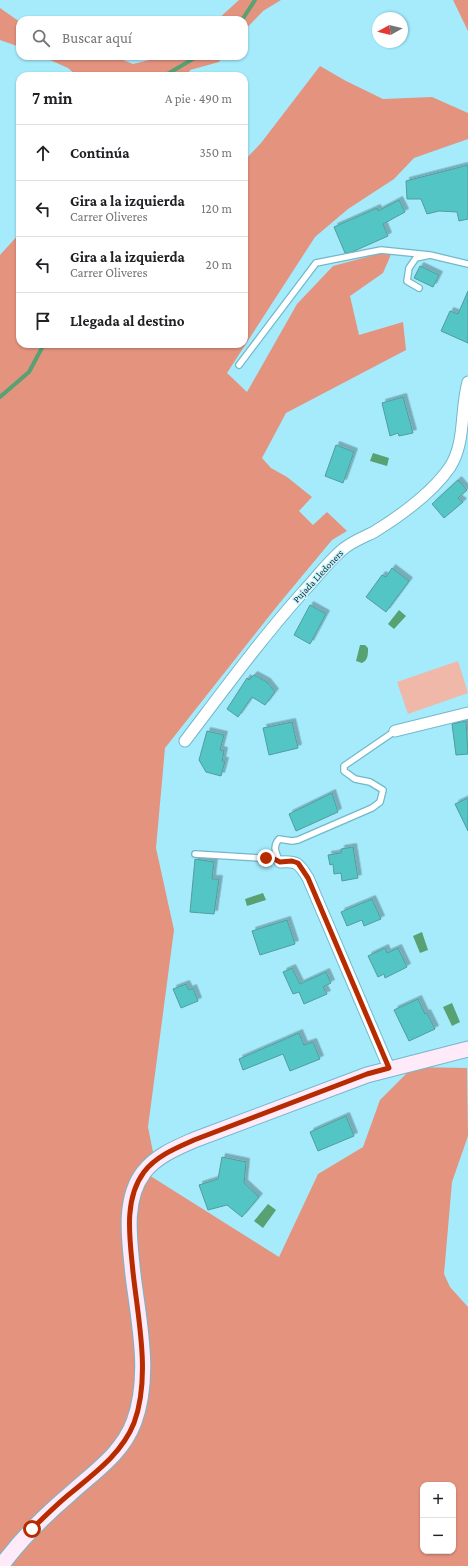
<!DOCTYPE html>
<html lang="es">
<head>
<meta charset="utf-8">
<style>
	:root { --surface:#fff; --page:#f2f2f2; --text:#202124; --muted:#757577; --line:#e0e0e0 }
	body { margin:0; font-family:"Crimson Pro",serif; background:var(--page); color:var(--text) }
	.controls { position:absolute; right:12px; bottom:12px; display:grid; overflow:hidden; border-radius:8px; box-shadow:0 1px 3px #0004 }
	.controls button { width:36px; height:36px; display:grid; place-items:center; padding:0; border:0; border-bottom:1px solid var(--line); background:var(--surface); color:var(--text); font:20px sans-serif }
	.compass { position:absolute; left:372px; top:12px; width:36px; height:36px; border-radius:50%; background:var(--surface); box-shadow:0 1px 3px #0004; rotate:262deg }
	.stop { position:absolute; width:12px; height:12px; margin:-9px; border:3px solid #b62c00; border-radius:50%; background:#fff }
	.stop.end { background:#b62c00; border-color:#fff; box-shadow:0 1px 4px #0008 }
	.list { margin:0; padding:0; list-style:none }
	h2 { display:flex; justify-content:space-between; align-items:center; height:52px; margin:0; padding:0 16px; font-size:17px }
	h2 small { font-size:13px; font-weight:400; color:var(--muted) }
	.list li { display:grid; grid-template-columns:26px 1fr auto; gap:12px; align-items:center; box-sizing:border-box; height:56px; padding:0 16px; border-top:1px solid var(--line) }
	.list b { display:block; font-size:15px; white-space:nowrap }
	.list p { margin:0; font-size:13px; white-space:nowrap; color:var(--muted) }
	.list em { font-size:13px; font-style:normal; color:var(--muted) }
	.icon { flex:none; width:22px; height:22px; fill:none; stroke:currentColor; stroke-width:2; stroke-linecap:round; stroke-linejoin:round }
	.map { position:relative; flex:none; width:468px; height:1566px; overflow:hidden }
	.search { position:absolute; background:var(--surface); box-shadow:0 1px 3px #0004; left:16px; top:16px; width:232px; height:44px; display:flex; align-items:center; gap:10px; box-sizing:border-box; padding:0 14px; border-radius:12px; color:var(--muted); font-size:15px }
	.panel { position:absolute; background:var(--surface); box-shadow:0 1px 3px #0004; left:16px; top:72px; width:232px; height:276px; border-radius:12px }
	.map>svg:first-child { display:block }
	.green { fill:#efb8a9 }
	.forest { fill:#e4937f; fill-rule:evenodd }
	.water { fill:#57a173 }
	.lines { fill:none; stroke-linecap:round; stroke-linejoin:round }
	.stream { stroke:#57a173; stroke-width:4 }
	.building { fill:#53c5c5; stroke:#539c9c; filter:url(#shadow) }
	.lane-casing { stroke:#73b8c9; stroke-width:8 }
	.street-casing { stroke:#73b8c9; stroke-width:13 }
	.secondary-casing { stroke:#73b8c9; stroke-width:17 }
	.lane { stroke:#fff; stroke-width:5.5 }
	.street { stroke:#fff; stroke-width:11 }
	.secondary { stroke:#ffeafa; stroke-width:15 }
	.route { stroke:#b62c00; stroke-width:5 }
	.labels { text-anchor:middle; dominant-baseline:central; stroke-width:3; stroke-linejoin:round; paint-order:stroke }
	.street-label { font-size:10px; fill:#0c2a30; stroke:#caf3fd }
</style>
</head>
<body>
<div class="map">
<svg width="468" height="1566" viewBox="0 0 468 1566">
	<defs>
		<filter id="shadow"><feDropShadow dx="3.5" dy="-3.5" stdDeviation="0" flood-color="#0004"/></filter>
	</defs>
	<rect width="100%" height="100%" fill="#a5ebfc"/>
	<path class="green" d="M458 661 468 693 408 714 397 682Z"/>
	<path class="forest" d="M239 0H281L263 11 244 31V20H217Z
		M453 0H468V31Z
		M0 8 20 22V47L0 40Z
		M41 56H113L133 64 166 56H223L219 62 190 70 187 76H77L68 68Z
		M320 66 346 81 383 99 432 97 468 113V139L414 158 394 179 348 209 315 237 227 373 247 392 297 304 333 266 393 250 383 273 350 296 359 335 403 322 406 350 286 413 262 458 271 468 287 477 312 497 299 511 313 525 327 512 347 531 332 540 278 605 165 748 156 848 174 930 148 1127 153 1152 144 1172 279 1257 318 1174 363 1147 380 1100 413 1067 467 1068 468 1136 452 1182 444 1274 450 1287 468 1307V1566H0V255L20 233V344H244V161L261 143ZM423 1485H453V1551H423Z"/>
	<path class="water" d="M373 453 389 458 387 466 370 461Z
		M399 610 406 616 394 629 388 624Z
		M360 645H365L368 648C368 655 368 660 362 663L356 661Z
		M263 893 266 900 247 906 245 899Z
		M422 932 428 950 420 953 413 936Z
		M452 1003 460 1022 452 1026 443 1007Z
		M268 1204 276 1210 263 1228 254 1221Z"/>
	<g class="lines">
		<path class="stream" d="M242 20 255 0
			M164 76 198 56
			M0 397 29 372 44 344"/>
	</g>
	<path class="building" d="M468 165V219L459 221 457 212 439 211 427 214 421 199H407L406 181Z
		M399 200 405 212 383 224 388 236 352 252 345 253 334 227 377 208 378 211Z
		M420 266 439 275 433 287 414 278Z
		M468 291V343L441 331 450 311 458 314Z
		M403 397 413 433 399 436 398 433 390 436 382 403Z
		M336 445 354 452 343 483 325 476Z
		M458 480 467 490 458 498 463 502 444 518 432 504Z
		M392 568 409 581 386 612 366 597 382 575 386 577Z
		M310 605 326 614 310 644 294 635Z
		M254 675 267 682 275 692 265 705 252 697 238 717 227 709 247 678 249 680Z
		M466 721 468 754 456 755 452 724Z
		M292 722 298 748 269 755 263 728Z
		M207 731 224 735 220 750 224 751 222 761H225L221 776 206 772 199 760Z
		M332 793 338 812 296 831 289 814Z
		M468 798V831L455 804Z
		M353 847 358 878 342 881 341 873 334 874 333 864 330 865 328 855 341 853V849Z
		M195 859 214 862 212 879H219L214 914 190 912Z
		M372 899 381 919 364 926 362 920 347 926 341 912Z
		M287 920 295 944 260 955 252 931Z
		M385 948 387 953 398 948 407 967 385 978 384 974 378 977 368 956Z
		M292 968 300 984 326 972 331 983 323 987 327 994 304 1004 299 992 293 994 283 972Z
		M186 984 189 990 193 988 198 1001 181 1008 173 989Z
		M418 999 425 1014 427 1013 435 1029 409 1041 394 1010Z
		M299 1033 304 1045 313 1042 320 1059 290 1071 283 1054 243 1070 239 1059Z
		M346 1116 354 1136 318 1151 310 1132Z
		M222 1157 246 1162 244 1183 259 1197 242 1217 227 1205 208 1210 199 1185 218 1179Z"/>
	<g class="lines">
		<g class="lane-casing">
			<path id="lane" d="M419 288 407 281 409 268 416 258 430 255 468 264
				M239 365 316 263 381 250 430 255
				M195 854 274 859 279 862
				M280 862C276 853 272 847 279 839L292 841 298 840 372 808 380 802 383 790 370 782 355 779 344 771V766L395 731"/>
		</g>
		<g class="street-casing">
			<path id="street" d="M395 731 468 713
				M185 741C223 691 261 639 303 592 316 578 328 562 342 550 351 542 364 537 374 532 400 516 432 493 450 467 466 442 460 410 468 382
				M280 862C297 861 299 863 308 878L389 1068"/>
		</g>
		<g class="secondary-casing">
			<path id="secondary" d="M1 1566C21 1539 44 1516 70 1494 94 1472 122 1454 134 1422 151 1376 139 1323 133 1275 130 1243 122 1200 144 1172 156 1156 176 1148 194 1140L367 1075 468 1049"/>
		</g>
		<use href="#lane" class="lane"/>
		<use href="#street" class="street"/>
		<use href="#secondary" class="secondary"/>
	</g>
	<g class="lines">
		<path class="route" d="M32 1529C45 1516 58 1503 72 1492 96 1472 122 1453 134 1423 151 1377 138 1319 133 1272 130 1240 123 1200 144 1172 156 1156 176 1148 194 1140L367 1074 389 1068 308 878 298 863 292 861 280 862 274 859 266 858"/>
	</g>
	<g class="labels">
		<g class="street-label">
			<text transform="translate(318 576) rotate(-47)">Pujada Lledoners</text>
		</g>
	</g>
</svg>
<div class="controls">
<button>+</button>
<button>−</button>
</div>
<svg class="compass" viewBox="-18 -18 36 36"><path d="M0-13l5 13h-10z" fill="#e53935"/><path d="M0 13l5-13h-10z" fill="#757577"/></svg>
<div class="stop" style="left:32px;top:1529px"></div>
<div class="stop end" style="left:266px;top:858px"></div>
<div class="search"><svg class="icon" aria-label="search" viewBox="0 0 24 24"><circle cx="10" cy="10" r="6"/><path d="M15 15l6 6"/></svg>Buscar aquí</div>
<section class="panel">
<h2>7 min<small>A pie · 490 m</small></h2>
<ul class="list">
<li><svg class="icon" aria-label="ahead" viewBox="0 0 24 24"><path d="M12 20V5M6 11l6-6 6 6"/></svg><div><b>Continúa</b></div><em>350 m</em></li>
<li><svg class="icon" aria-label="left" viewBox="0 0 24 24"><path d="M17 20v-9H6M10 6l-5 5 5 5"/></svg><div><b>Gira a la izquierda</b><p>Carrer Oliveres</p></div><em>120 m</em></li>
<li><svg class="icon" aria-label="left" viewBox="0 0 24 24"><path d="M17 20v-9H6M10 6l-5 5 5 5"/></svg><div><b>Gira a la izquierda</b><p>Carrer Oliveres</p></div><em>20 m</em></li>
<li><svg class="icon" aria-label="arrive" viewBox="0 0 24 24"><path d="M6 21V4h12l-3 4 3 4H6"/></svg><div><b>Llegada al destino</b></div></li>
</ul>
</section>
</div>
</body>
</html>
